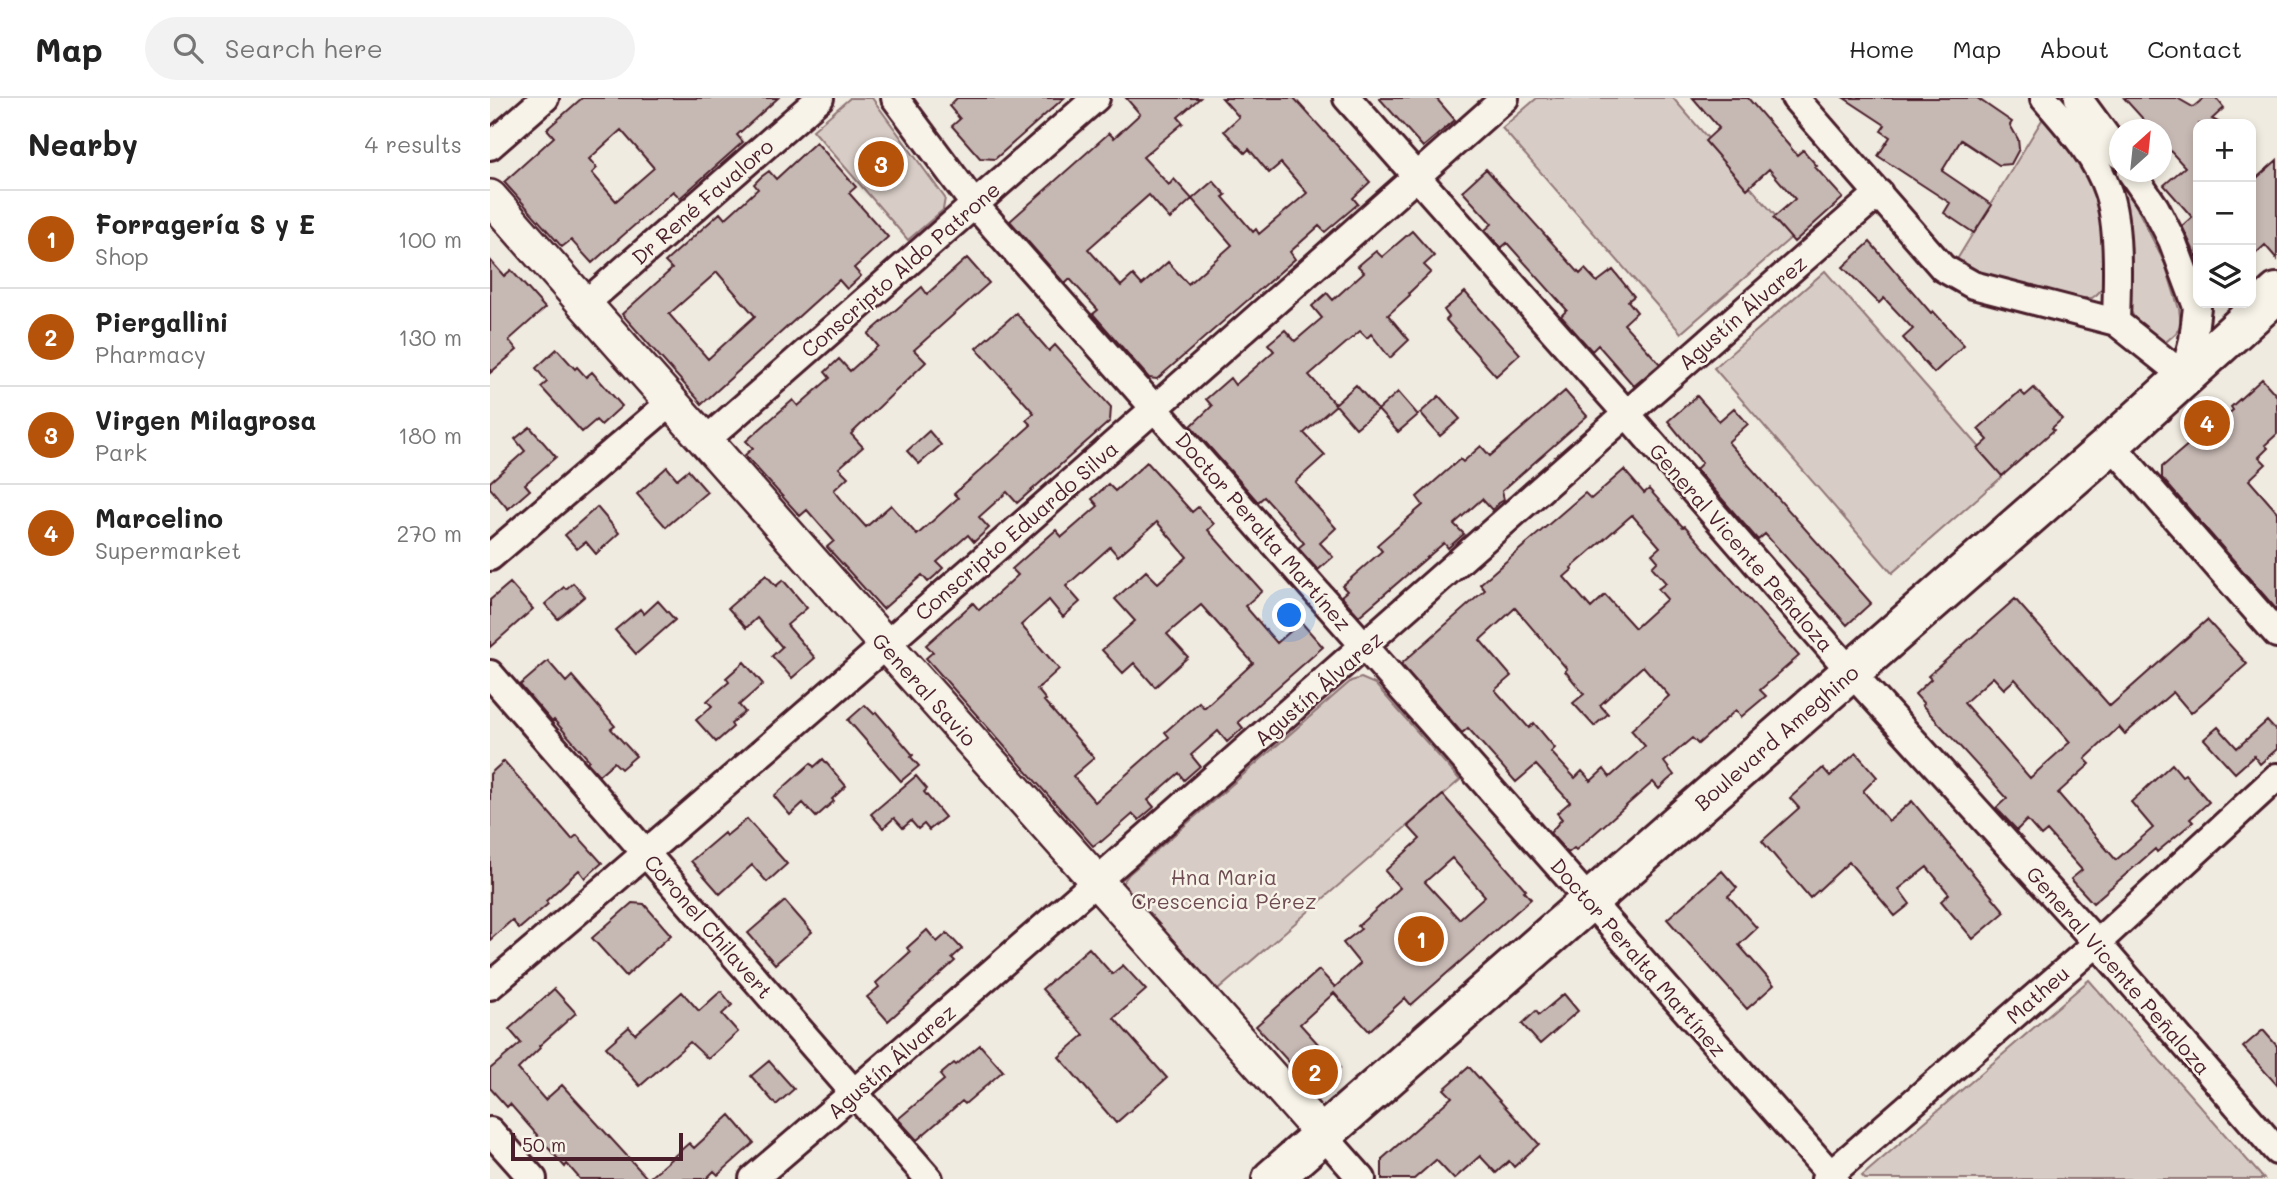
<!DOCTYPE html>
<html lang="en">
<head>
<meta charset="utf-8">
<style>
	:root { --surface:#fff; --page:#f2f2f2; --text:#222; --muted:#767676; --line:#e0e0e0; --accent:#b45309 }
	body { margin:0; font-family:Mali,sans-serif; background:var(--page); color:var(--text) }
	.controls { position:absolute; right:21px; top:21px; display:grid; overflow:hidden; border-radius:14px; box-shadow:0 4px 10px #0003 }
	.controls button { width:63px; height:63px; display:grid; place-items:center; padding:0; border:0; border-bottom:2px solid var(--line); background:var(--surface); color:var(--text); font:35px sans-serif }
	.compass { position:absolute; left:1619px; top:21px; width:63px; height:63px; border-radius:50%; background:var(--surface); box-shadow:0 4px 10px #0003; rotate:27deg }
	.scale { position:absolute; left:21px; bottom:18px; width:172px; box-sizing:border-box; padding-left:7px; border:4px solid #4a1f2b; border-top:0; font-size:19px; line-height:24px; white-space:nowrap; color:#4a1f2b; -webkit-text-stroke:5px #f7f3e8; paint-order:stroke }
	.you { position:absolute; left:800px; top:518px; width:24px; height:24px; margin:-18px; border:5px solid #fff; border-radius:50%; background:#1a73e8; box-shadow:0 0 0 10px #1a73e833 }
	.badge { display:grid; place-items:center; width:46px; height:46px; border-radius:50%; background:var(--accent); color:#fff; font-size:23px; font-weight:700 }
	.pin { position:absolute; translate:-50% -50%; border:4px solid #fff; box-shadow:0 2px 7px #0006 }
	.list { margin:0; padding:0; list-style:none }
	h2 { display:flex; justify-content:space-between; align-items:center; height:91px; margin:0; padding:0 28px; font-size:30px }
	h2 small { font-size:23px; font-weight:400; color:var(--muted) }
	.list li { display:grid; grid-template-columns:46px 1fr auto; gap:21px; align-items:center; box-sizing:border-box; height:98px; padding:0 28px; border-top:2px solid var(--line) }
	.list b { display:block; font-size:26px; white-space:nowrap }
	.list p { margin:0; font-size:23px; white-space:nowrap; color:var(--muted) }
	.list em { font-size:23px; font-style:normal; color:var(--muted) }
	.icon { flex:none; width:38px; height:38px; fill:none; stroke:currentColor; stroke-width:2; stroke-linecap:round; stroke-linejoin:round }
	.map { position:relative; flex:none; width:1787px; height:1081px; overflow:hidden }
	header { display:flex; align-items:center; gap:42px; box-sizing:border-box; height:98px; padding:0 35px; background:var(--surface); border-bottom:2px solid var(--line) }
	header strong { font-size:33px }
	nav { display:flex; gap:38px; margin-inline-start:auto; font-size:24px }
	.search { width:490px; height:63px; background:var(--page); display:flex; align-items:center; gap:18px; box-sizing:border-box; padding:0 24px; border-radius:38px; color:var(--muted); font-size:26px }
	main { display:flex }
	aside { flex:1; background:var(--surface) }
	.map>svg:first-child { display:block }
	.green { fill:#d8cdc6; stroke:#917678; stroke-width:2 }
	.building { fill:#c6b8b3; stroke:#4a1f2b; stroke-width:2; fill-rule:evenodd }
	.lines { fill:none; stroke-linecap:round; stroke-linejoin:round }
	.minor-casing { stroke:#4a1f2b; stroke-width:32 }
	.tertiary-casing { stroke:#4a1f2b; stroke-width:38 }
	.secondary-casing { stroke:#4a1f2b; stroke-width:44 }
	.minor { stroke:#f7f3e8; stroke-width:26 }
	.tertiary { stroke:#f7f3e8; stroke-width:33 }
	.secondary { stroke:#f7f3e8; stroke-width:38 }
	.labels { text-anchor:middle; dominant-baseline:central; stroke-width:5; stroke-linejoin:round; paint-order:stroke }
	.street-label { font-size:21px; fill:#4a1f2b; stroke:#f7f3e8 }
	.park-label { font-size:21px; fill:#6e4a52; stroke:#f7f3e8 }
</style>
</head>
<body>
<header>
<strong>Map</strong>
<div class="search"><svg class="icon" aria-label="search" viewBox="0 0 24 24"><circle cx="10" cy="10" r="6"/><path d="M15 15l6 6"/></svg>Search here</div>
<nav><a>Home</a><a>Map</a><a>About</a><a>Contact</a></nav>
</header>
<main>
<aside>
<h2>Nearby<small>4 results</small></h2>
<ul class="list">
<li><span class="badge">1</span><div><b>Forragería S y E</b><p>Shop</p></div><em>100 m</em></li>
<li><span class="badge">2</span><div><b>Piergallini</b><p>Pharmacy</p></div><em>130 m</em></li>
<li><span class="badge">3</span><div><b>Virgen Milagrosa</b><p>Park</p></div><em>180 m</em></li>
<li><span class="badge">4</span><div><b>Marcelino</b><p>Supermarket</p></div><em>270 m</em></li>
</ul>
</aside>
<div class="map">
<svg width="1787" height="1081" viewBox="0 0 1787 1081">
	<rect width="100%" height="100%" fill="#f0ebe0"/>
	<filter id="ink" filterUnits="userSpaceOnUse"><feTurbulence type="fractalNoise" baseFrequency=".0143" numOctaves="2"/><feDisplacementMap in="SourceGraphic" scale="14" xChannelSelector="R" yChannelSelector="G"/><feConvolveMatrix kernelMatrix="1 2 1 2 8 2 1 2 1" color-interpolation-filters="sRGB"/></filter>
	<g filter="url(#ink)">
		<path class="green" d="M360 0H382L455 100 453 112 418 142 323 32Z
			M1047 0H1183L1303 138 1191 235 1012 30Z
			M1568 0H1576L1617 55 1636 88 1675 166 1689 211 1691 226 1686 235 1677 243 1670 245 1661 240 1644 219 1638 208 1636 142Z
			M1555 17C1571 37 1587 58 1598 81 1609 104 1622 164 1613 188 1610 194 1607 197 1602 200H1588L1493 176 1466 163Z
			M1335 173 1514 377 1402 475 1224 270Z
			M871 580 885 586 970 682 721 898 632 790 633 784 639 776 861 583Z
			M1599 882 1774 1081H1375L1372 1078Z"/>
		<path class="building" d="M92 0H288L247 37 253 44 190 100 183 93 102 165 81 142 72 149 14 84 64 39 57 31ZM131 32 164 70 126 103 102 75 107 70 99 61Z
			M467 0H574L505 61 490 60 462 28 470 21 459 8Z
			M636 0H710L688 19 693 25 653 59 679 87 684 81 702 101 680 121 659 97 598 151 631 188 643 177 652 187 678 164 698 186 742 147 702 101 723 83 736 97 733 99 763 134 766 131 769 136 817 95 791 65 779 75 759 51 755 55 734 33 749 19 732 0H804L880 84 863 100 868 106 835 134 829 128 800 154 805 161 667 281 659 280 603 216 608 212 580 181 575 186 520 123 619 35 624 40 650 16Z
			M889 0H946L965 22 933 49Z
			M1203 0H1258L1307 57 1313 52 1327 68 1325 69 1353 100 1304 144 1283 120 1305 101 1279 71 1257 91 1215 43 1229 30Z
			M1354 0H1487L1522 24 1520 27 1528 41 1529 51 1521 66 1509 67 1471 42 1452 73 1502 107 1484 135 1454 115 1460 105 1388 58 1400 39 1391 33 1395 27Z
			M1634 0H1687L1703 9 1714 0H1726L1734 10 1722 21 1732 26H1708V162L1692 128 1702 119 1674 87 1695 69 1673 45 1671 32H1663Z
			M326 44 366 89 359 95 398 139 364 170 371 178 357 191 349 182 212 306 132 216 182 171 175 164 230 115 235 121 268 91 264 86 271 79 279 73 286 81ZM227 174 265 218 218 261 179 216Z
			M1787 62V161L1775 147 1761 160V85Z
			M996 71 1090 176 1095 171 1107 184 1123 172 1144 198 1138 203 1147 214 1134 226 1170 266 1144 288 1108 247 1102 253 1071 218 1077 212 1017 145 1011 150 995 132 1002 126 972 93Z
			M922 133 944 158 934 167 941 174 919 195 920 197 898 217 919 242 900 260 881 236 877 240 870 233 819 277 845 306 866 287 888 312 866 330 846 307 814 335 835 357 805 384 846 430 830 445 843 459 828 472 808 450 814 445 800 428 774 399 768 404 701 328 722 308 716 301 740 280 745 287 768 267 784 253 778 246 795 232 805 243 832 220 822 208 837 195 843 202 874 174 868 168 875 162 886 153 892 159Z
			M1380 144 1441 215 1443 213 1474 247 1444 275 1413 240 1423 231 1394 200 1389 205 1353 169Z
			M477 160 499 185 424 252 436 264 361 336 373 349 349 370 358 379 344 392 356 407 376 429 401 407 427 437 468 400 464 396 541 327 536 322 544 315 486 250 526 215 559 253 565 247 621 309 620 323 527 405 517 394 489 419 499 430 484 444 478 437 447 464 453 470 446 477 438 484 432 477 393 511 337 449 344 443 317 412 310 418 255 357 263 350 256 343 303 302 308 308 340 280 335 274 349 261 360 273 388 248 378 236 432 189 437 196Z
			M0 162 14 178 21 172 55 210 19 242 27 252 0 275Z
			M975 194 1030 256 1006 278 956 222 959 219 954 212Z
			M67 251 85 271 87 269 96 279 102 274 132 308 111 327 106 322 92 334 51 289 57 284 46 270Z
			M1772 281 1787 298V336L1775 347 1778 350 1769 359 1776 366 1759 382 1787 414V512L1672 380V369L1714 333 1716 335 1743 312 1741 309Z
			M1544 290 1572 321 1562 330 1564 332 1512 378 1488 351 1498 342 1488 331 1530 293 1535 298Z
			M1075 293 1097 318 1012 393 1014 402 1009 405 1002 412 992 401 964 426 974 436 958 450 954 445 869 518 851 498 857 493 852 488 892 453 887 447 933 407 927 399 970 361 973 364 991 348 1000 358Z
			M908 294 928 317 908 334 888 312Z
			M949 298 970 321 950 338 930 315Z
			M1207 298 1229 323 1244 310 1258 326 1238 344 1381 505 1357 527 1275 436 1268 442 1206 371 1212 365 1178 323Z
			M40 329 66 359 35 386 40 392 18 411 0 390V384L35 353 25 341Z
			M439 333 451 347 429 366 417 353Z
			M657 364 702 414 708 409 724 426 718 432 772 493 755 508 787 545 811 524 833 549 748 624 753 630 737 644 728 633 701 657 710 668 694 682 689 675 658 702 664 709 649 722 643 716 611 744 610 743 603 748 436 560 443 554 436 547 483 505 489 512 505 498 528 477 522 471 566 432 572 439 608 408 602 401 618 386 625 393ZM667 424 697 459 668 485 656 473 625 501 645 523 612 552 633 575 644 565 665 589 698 559 677 536 711 507 763 565 714 610 709 604 675 634 679 639 605 704 583 678 604 660 554 603 556 602 547 591 569 571 531 527 559 502 573 519 590 504 576 488 620 449 628 458Z
			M177 369 187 381 198 372 217 394 176 429 147 396Z
			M1134 372 1154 395 1159 391 1193 429 1195 428 1309 558 1270 592 1276 598 1251 619 1246 612 1208 646 1202 640 1174 664 1184 677 1177 683 1169 691 1163 684 1086 752 1084 750 1078 755 1060 735 1072 721 1067 715 1080 704 1046 667 1026 684 978 630 972 635 911 566 995 492 990 486 998 479 1095 395 1101 401ZM1142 417 1170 449 1162 456 1168 463 1162 469 1176 485 1168 491 1177 501 1145 530 1115 497 1101 510 1074 479 1082 472 1081 470ZM1025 510 1077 571 1075 573 1094 596 1083 605 1104 628 1118 616 1110 607 1153 568 1179 598 1141 632 1155 648 1120 679 1114 671 1101 683 1092 673 1085 680 1061 654 1065 650 1044 625 1039 630 1005 592 1021 578 990 542Z
			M107 409 129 435 106 456 96 444 87 451 75 437Z
			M276 477 286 488 293 482 317 510 297 527 325 560 302 580 282 558 292 549 267 520 256 530 238 510Z
			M20 485 43 511 0 549V502Z
			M83 485 95 498 68 521 55 506 74 489 76 491Z
			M1525 501 1620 608 1717 522 1757 566 1701 615 1683 594 1635 636 1629 629 1595 661 1600 666 1568 695 1626 762 1663 730 1641 704 1682 666 1692 678 1695 676 1719 704 1700 721 1703 724 1667 754 1665 751 1603 805 1581 781 1592 772 1557 733 1551 738 1537 722 1527 732 1506 710 1517 700 1432 607 1434 606 1425 596 1441 581 1438 578ZM1503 579 1514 591 1525 581 1580 644 1540 680 1474 605Z
			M168 503 185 522 146 556 125 532 150 511 154 516Z
			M58 563 76 584 82 578 125 628 121 631 146 658 131 671 124 664 109 677 97 664 99 662 64 622 62 624 30 587Z
			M254 564 273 586 249 607 255 614 241 626 243 629 226 644 206 622 222 608 217 603 239 584 236 580Z
			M375 607 384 616 386 614 423 657 421 659 429 668 411 683 358 622Z
			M1777 623 1787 634V651L1770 666 1764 658 1745 675 1714 641 1728 629 1747 650Z
			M1366 655 1387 679 1373 693 1399 723 1422 703 1515 814 1483 841 1451 803 1459 796 1437 769 1409 791 1420 806 1405 818 1359 764 1320 800 1272 743 1309 710 1300 700 1333 670 1340 678Z
			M333 661 356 688 342 701 344 703 326 719 313 705 300 717 284 698 321 665 324 669Z
			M14 663 82 741 87 737 112 765 95 780 89 772 56 803 58 806 29 831 22 822 0 842V676Z
			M426 678 437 691 434 694 455 719 439 732 434 726 428 731 421 723 413 730 404 720 393 730 381 716Z
			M953 697 1036 792 1034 793 1041 801 921 907 915 900 879 933 844 895 810 926 850 970 831 987 819 986 766 928 829 872 845 889 870 866 853 845 871 831 868 828 910 790 895 773 930 741 918 728ZM962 760 995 798 969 821 935 784Z
			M257 721 297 766 277 784 262 767 230 796 201 763 234 735 236 738Z
			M1232 773 1247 790 1238 798 1267 830 1249 847 1284 887 1257 911 1177 821Z
			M295 803 322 834 285 866 258 835Z
			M142 805 154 806 181 837 136 878 102 840Z
			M437 832 447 844 457 835 472 851 462 860 465 863 398 923 377 899 389 889 386 885 420 854 417 850Z
			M599 850 622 876 633 867 656 892 624 920 677 980 626 1025 569 959 594 937 552 891Z
			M64 891 86 915 49 948 50 950 28 971 55 1002 72 987 158 1081H90L77 1066 75 1069 20 1006 17 1009 0 990V971L31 945 19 931Z
			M231 893 242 907 232 916 248 934 218 961 200 944 150 988 116 949 139 929 145 936 192 894 209 913Z
			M1074 896 1088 913 1050 946 1032 926 1046 913 1049 917Z
			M1773 932 1787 948V987L1753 949Z
			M490 947 513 973 475 1006 472 1003 427 1042 408 1021 454 982 450 977 464 965 466 967Z
			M279 963 304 991 286 1007 261 978Z
			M979 969 1049 1046 1024 1069 1019 1063 1006 1075 990 1058 964 1081 946 1062 924 1081H892V1061L962 999 954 991Z
			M240 1017 264 1045 228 1077 224 1073 216 1081H158L199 1045 204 1050Z"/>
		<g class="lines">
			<g class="minor-casing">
				<path id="minor" d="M405 0 484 106 1345 1081
					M857 0 1136 315 1360 573 1607 845 1787 1053
					M1305 0 1453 170 1483 187 1626 224 1694 278 1703 242 1707 209 1682 142 1665 109 1641 74
					M1554 0C1578 28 1607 59 1618 94 1630 130 1627 186 1626 224
					M1588 0 1630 57
					M0 48 55 0
					M95 206 330 0
					M215 343 606 0
					M1621 346 1787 536
					M0 459 181 304
					M0 576 439 1081
					M0 888C343 597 679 298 1015 0
					M0 1033 43 1081
					M833 1037 872 1081
					M263 1081C642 757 1012 422 1389 95
					M1335 1081 1607 845 1787 679"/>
			</g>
			<g class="tertiary-casing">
				<path id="tertiary" d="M0 99 395 546 833 1037"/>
			</g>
			<g class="secondary-casing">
				<path id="secondary" d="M782 1081 1621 346 1787 195"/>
			</g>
			<use href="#minor" class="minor"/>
			<use href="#tertiary" class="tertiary"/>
			<use href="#secondary" class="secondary"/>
		</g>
	</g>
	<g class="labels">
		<g class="street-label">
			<text transform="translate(212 103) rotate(-41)">Dr René Favaloro</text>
			<text transform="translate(410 171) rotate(-41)">Conscripto Aldo Patrone</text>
			<text transform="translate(1252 214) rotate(-41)">Agustín Álvarez</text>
			<text transform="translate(526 432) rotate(-41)">Conscripto Eduardo Silva</text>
			<text transform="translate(774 433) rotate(49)">Doctor Peralta Martínez</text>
			<text transform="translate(1252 449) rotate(49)">General Vicente Peñaloza</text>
			<text transform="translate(828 590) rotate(-41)">Agustín Álvarez</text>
			<text transform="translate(435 591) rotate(48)">General Savio</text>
			<text transform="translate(1286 639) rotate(-41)">Boulevard Ameghino</text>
			<text transform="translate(219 828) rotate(49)">Coronel Chilavert</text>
			<text transform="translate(1149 859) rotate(49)">Doctor Peralta Martínez</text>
			<text transform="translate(1629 872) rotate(49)">General Vicente Peñaloza</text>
			<text transform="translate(1547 896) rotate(-41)">Matheu</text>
			<text transform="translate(401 963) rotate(-41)">Agustín Álvarez</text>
		</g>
		<g class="park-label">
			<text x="734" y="778">Hna Maria<tspan x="734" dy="24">Crescencia Pérez</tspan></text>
		</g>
	</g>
</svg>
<div class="controls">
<button>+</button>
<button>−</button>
<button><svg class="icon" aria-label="layers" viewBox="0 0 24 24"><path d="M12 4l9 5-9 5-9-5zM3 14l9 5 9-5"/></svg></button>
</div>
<svg class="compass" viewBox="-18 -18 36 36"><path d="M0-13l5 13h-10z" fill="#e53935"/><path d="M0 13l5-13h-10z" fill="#767676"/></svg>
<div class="scale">50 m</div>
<div class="you"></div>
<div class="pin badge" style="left:931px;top:841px">1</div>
<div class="pin badge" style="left:825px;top:974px">2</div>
<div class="pin badge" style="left:391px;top:66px">3</div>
<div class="pin badge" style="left:1717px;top:325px">4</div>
</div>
</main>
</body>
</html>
